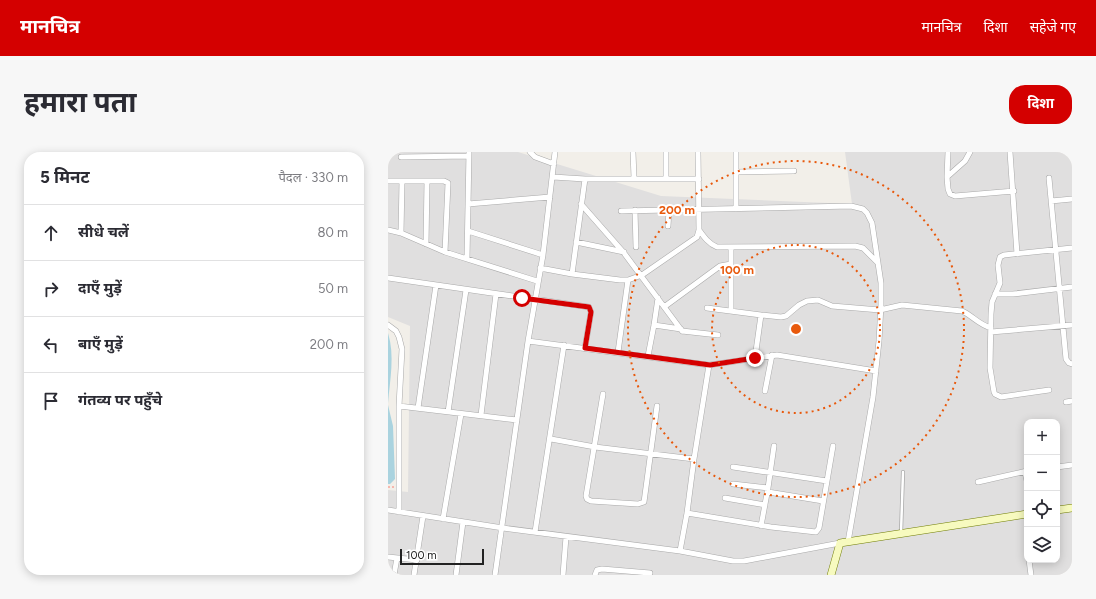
<!DOCTYPE html>
<html lang="hi">
<head>
<meta charset="utf-8">
<style>
	:root { --surface:#fff; --page:#f7f7f7; --text:#2b2b33; --muted:#7c7c81; --line:#e1e1e2; --accent:#d40000 }
	body { margin:0; font-family:Figtree,"Noto Sans Devanagari",sans-serif; background:var(--page); color:var(--text) }
	.controls { position:absolute; right:12px; bottom:12px; display:grid; overflow:hidden; border-radius:8px; box-shadow:0 2px 10px #0003 }
	.controls button { width:36px; height:36px; display:grid; place-items:center; padding:0; border:0; border-bottom:1px solid var(--line); background:var(--surface); color:var(--text); font:20px sans-serif }
	.scale { position:absolute; left:12px; bottom:10px; width:84px; box-sizing:border-box; padding-left:4px; border:2px solid #222; border-top:0; font-size:11px; line-height:14px; white-space:nowrap; color:#222; -webkit-text-stroke:3px #fff; paint-order:stroke }
	.stop { position:absolute; width:12px; height:12px; margin:-9px; border:3px solid #d40000; border-radius:50%; background:#fff }
	.stop.end { background:#d40000; border-color:#fff; box-shadow:0 1px 4px #0008 }
	.list { margin:0; padding:0; list-style:none }
	h2 { display:flex; justify-content:space-between; align-items:center; height:52px; margin:0; padding:0 16px; font-size:17px }
	h2 small { font-size:13px; font-weight:400; color:var(--muted) }
	.list li { display:grid; grid-template-columns:26px 1fr auto; gap:12px; align-items:center; box-sizing:border-box; height:56px; padding:0 16px; border-top:1px solid var(--line) }
	.list b { display:block; font-size:15px; white-space:nowrap }
	.list em { font-size:13px; font-style:normal; color:var(--muted) }
	.icon { flex:none; width:22px; height:22px; fill:none; stroke:currentColor; stroke-width:2; stroke-linecap:round; stroke-linejoin:round }
	.map { position:relative; flex:none; width:684px; height:423px; overflow:hidden; border-radius:16px }
	header { display:flex; align-items:center; gap:24px; box-sizing:border-box; height:56px; padding:0 20px; background:var(--accent); color:#fff }
	header strong { font-size:19px }
	nav { display:flex; gap:22px; margin-inline-start:auto; font-size:14px }
	.intro { display:flex; align-items:center; justify-content:space-between; box-sizing:border-box; height:96px; padding:0 24px }
	h1 { margin:0; font-size:28px }
	.button { padding:10px 18px; border-radius:16px; background:var(--accent); color:#fff; font-size:14px; font-weight:700 }
	main { display:flex; gap:24px; padding:0 24px }
	aside { flex:1; background:var(--surface); border-radius:16px; box-shadow:0 2px 10px #0003 }
	.map>svg:first-child { display:block }
	.residential { fill:#e0dfdf; fill-rule:evenodd }
	.water { fill:#aad3df }
	.lines { fill:none; stroke-linecap:round; stroke-linejoin:round }
	.service-casing { stroke:#a9a9a9; stroke-width:4 }
	.minor-casing { stroke:#a9a9a9; stroke-width:6 }
	.secondary-casing { stroke:#707d05; stroke-width:8 }
	.path { stroke:#fa8072; stroke-width:1; stroke-dasharray:2 2; stroke-linecap:butt }
	.service { stroke:#fff; stroke-width:2.5 }
	.minor { stroke:#fff; stroke-width:5 }
	.secondary { stroke:#f7fabf; stroke-width:7 }
	.route { stroke:#d40000; stroke-width:5 }
	.ring { fill:none; stroke:#e8590c; stroke-width:2; stroke-dasharray:2 4 }
	.centre { fill:#e8590c; stroke:#fff; stroke-width:2 }
	.ring-label { font-size:12px; text-anchor:middle; font-weight:bold; fill:#e8590c; stroke:#fff; stroke-width:4; stroke-linejoin:round; paint-order:stroke }
</style>
</head>
<body>
<header>
<strong>मानचित्र</strong>
<nav><a>मानचित्र</a><a>दिशा</a><a>सहेजे गए</a></nav>
</header>
<div class="intro"><h1>हमारा पता</h1><a class="button">दिशा</a></div>
<main>
<aside>
<h2>5 मिनट<small>पैदल · 330 m</small></h2>
<ul class="list">
<li><svg class="icon" aria-label="ahead" viewBox="0 0 24 24"><path d="M12 20V5M6 11l6-6 6 6"/></svg><div><b>सीधे चलें</b></div><em>80 m</em></li>
<li><svg class="icon" aria-label="right" viewBox="0 0 24 24"><path d="M7 20v-9h11M14 6l5 5-5 5"/></svg><div><b>दाएँ मुड़ें</b></div><em>50 m</em></li>
<li><svg class="icon" aria-label="left" viewBox="0 0 24 24"><path d="M17 20v-9H6M10 6l-5 5 5 5"/></svg><div><b>बाएँ मुड़ें</b></div><em>200 m</em></li>
<li><svg class="icon" aria-label="arrive" viewBox="0 0 24 24"><path d="M6 21V4h12l-3 4 3 4H6"/></svg><div><b>गंतव्य पर पहुँचे</b></div></li>
</ul>
</aside>
<div class="map">
<svg width="684" height="423" viewBox="0 0 684 423">
	<rect width="100%" height="100%" fill="#f2efe9"/>
	<path class="residential" d="M0 0H130L273 44 464 52 457 0H684V423H0V338L20 340 22 174 0 165ZM639 270H669V408H639Z"/>
	<path class="water" d="M0 181C7 203 2 228 0 251Z
		M0 253 5 274 7 327 2 332H0Z"/>
	<g class="lines">
		<g class="service-casing">
			<path id="service" d="M513 381 515 320"/>
		</g>
		<g class="minor-casing">
			<path id="minor" d="M142 0 147 5 166 12
				M245 0 246 26
				M278 0V26
				M348 0V57
				M582 0 577 9 559 25 560 37 562 42 567 44 626 39
				M622 0 629 102
				M13 5 81 4
				M348 20 406 19
				M165 25 197 27H311
				M559 25 560 0
				M661 26 678 207 681 211 684 212
				M0 29H56L60 31 57 100
				M663 49 684 47
				M80 52 162 45
				M193 52 236 101 294 179
				M247 58 248 95
				M233 59 463 54 475 57 479 61 484 71 493 131V153L491 189 485 245 460 390
				M280 74 281 58
				M0 78 13 81 57 100 149 129
				M311 78C316 85 321 92 329 95L467 94 475 96 490 111
				M80 79 155 103
				M13 81 14 29
				M188 90 236 100
				M38 92 39 29
				M79 107 81 0
				M152 116 184 122 232 128H240L254 123 309 85 311 78 310 0
				M184 122 197 27
				M0 126 201 155 203 160 197 196
				M607 142H625L684 135
				M276 155 332 114 343 112
				M319 156 373 163 367 206
				M343 159V95
				M373 163 393 165 398 164 411 153 419 149 430 148 444 154 492 158 514 153 574 159C585 164 590 172 603 176
				M0 173 8 179 11 185 14 197 11 254V360
				M266 173 293 177 294 179 330 183
				M603 180 684 173
				M140 189 321 213 389 203 488 219
				M230 200 240 128
				M260 204 266 173 270 146
				M661 238 613 245 607 242 606 240 602 216 603 162 604 150 612 131 610 113 612 105 616 103 684 96
				M377 239 384 203
				M215 242 198 344 199 347 203 349 250 352 256 350 269 254
				M678 250 684 249
				M11 254 129 268
				M30 256 48 133
				M60 260 78 138
				M93 263 108 142
				M163 287 207 295 306 307
				M345 315 439 329
				M669 315 684 313
				M637 320 639 329
				M590 330 639 319
				M345 332 380 336
				M380 340 435 349
				M337 346 377 353
				M0 358 115 376 292 399 345 409H356L452 391
				M299 361 383 375 428 380 431 376 445 294
				M55 367 73 262
				M373 374 380 336 386 294
				M639 376V393
				M147 380 176 193
				M292 399 299 361 306 307 321 213
				M0 405 29 408
				M641 408 643 423
				M6 423 9 406
				M26 423 35 364
				M68 423 75 370
				M107 423 140 189 155 103 167 0
				M175 423 178 385
				M207 423 209 418 214 417 262 421"/>
		</g>
		<g class="secondary-casing">
			<path id="secondary" d="M669 358 684 356
				M443 423 452 391 639 362"/>
		</g>
		<path class="path" d="M0 335H6"/>
		<use href="#service" class="service"/>
		<use href="#minor" class="minor"/>
		<use href="#secondary" class="secondary"/>
	</g>
	<g class="lines">
		<path class="route" d="M134 146 201 155 203 160 197 196 322 213 367 206"/>
	</g>
	<g class="ring">
		<circle cx="408" cy="177" r="84"/>
		<circle cx="408" cy="177" r="168"/>
	</g>
	<circle cx="408" cy="177" r="6" class="centre"/>
	<g class="ring-label">
		<text x="289" y="62">200 m</text>
		<text x="349" y="122">100 m</text>
	</g>
</svg>
<div class="controls">
<button>+</button>
<button>−</button>
<button><svg class="icon" aria-label="locate" viewBox="0 0 24 24"><circle cx="12" cy="12" r="6"/><path d="M12 2v4M12 18v4M2 12h4M18 12h4"/></svg></button>
<button><svg class="icon" aria-label="layers" viewBox="0 0 24 24"><path d="M12 4l9 5-9 5-9-5zM3 14l9 5 9-5"/></svg></button>
</div>
<div class="scale">100 m</div>
<div class="stop" style="left:134px;top:146px"></div>
<div class="stop end" style="left:367px;top:206px"></div>
</div>
</main>
</body>
</html>
